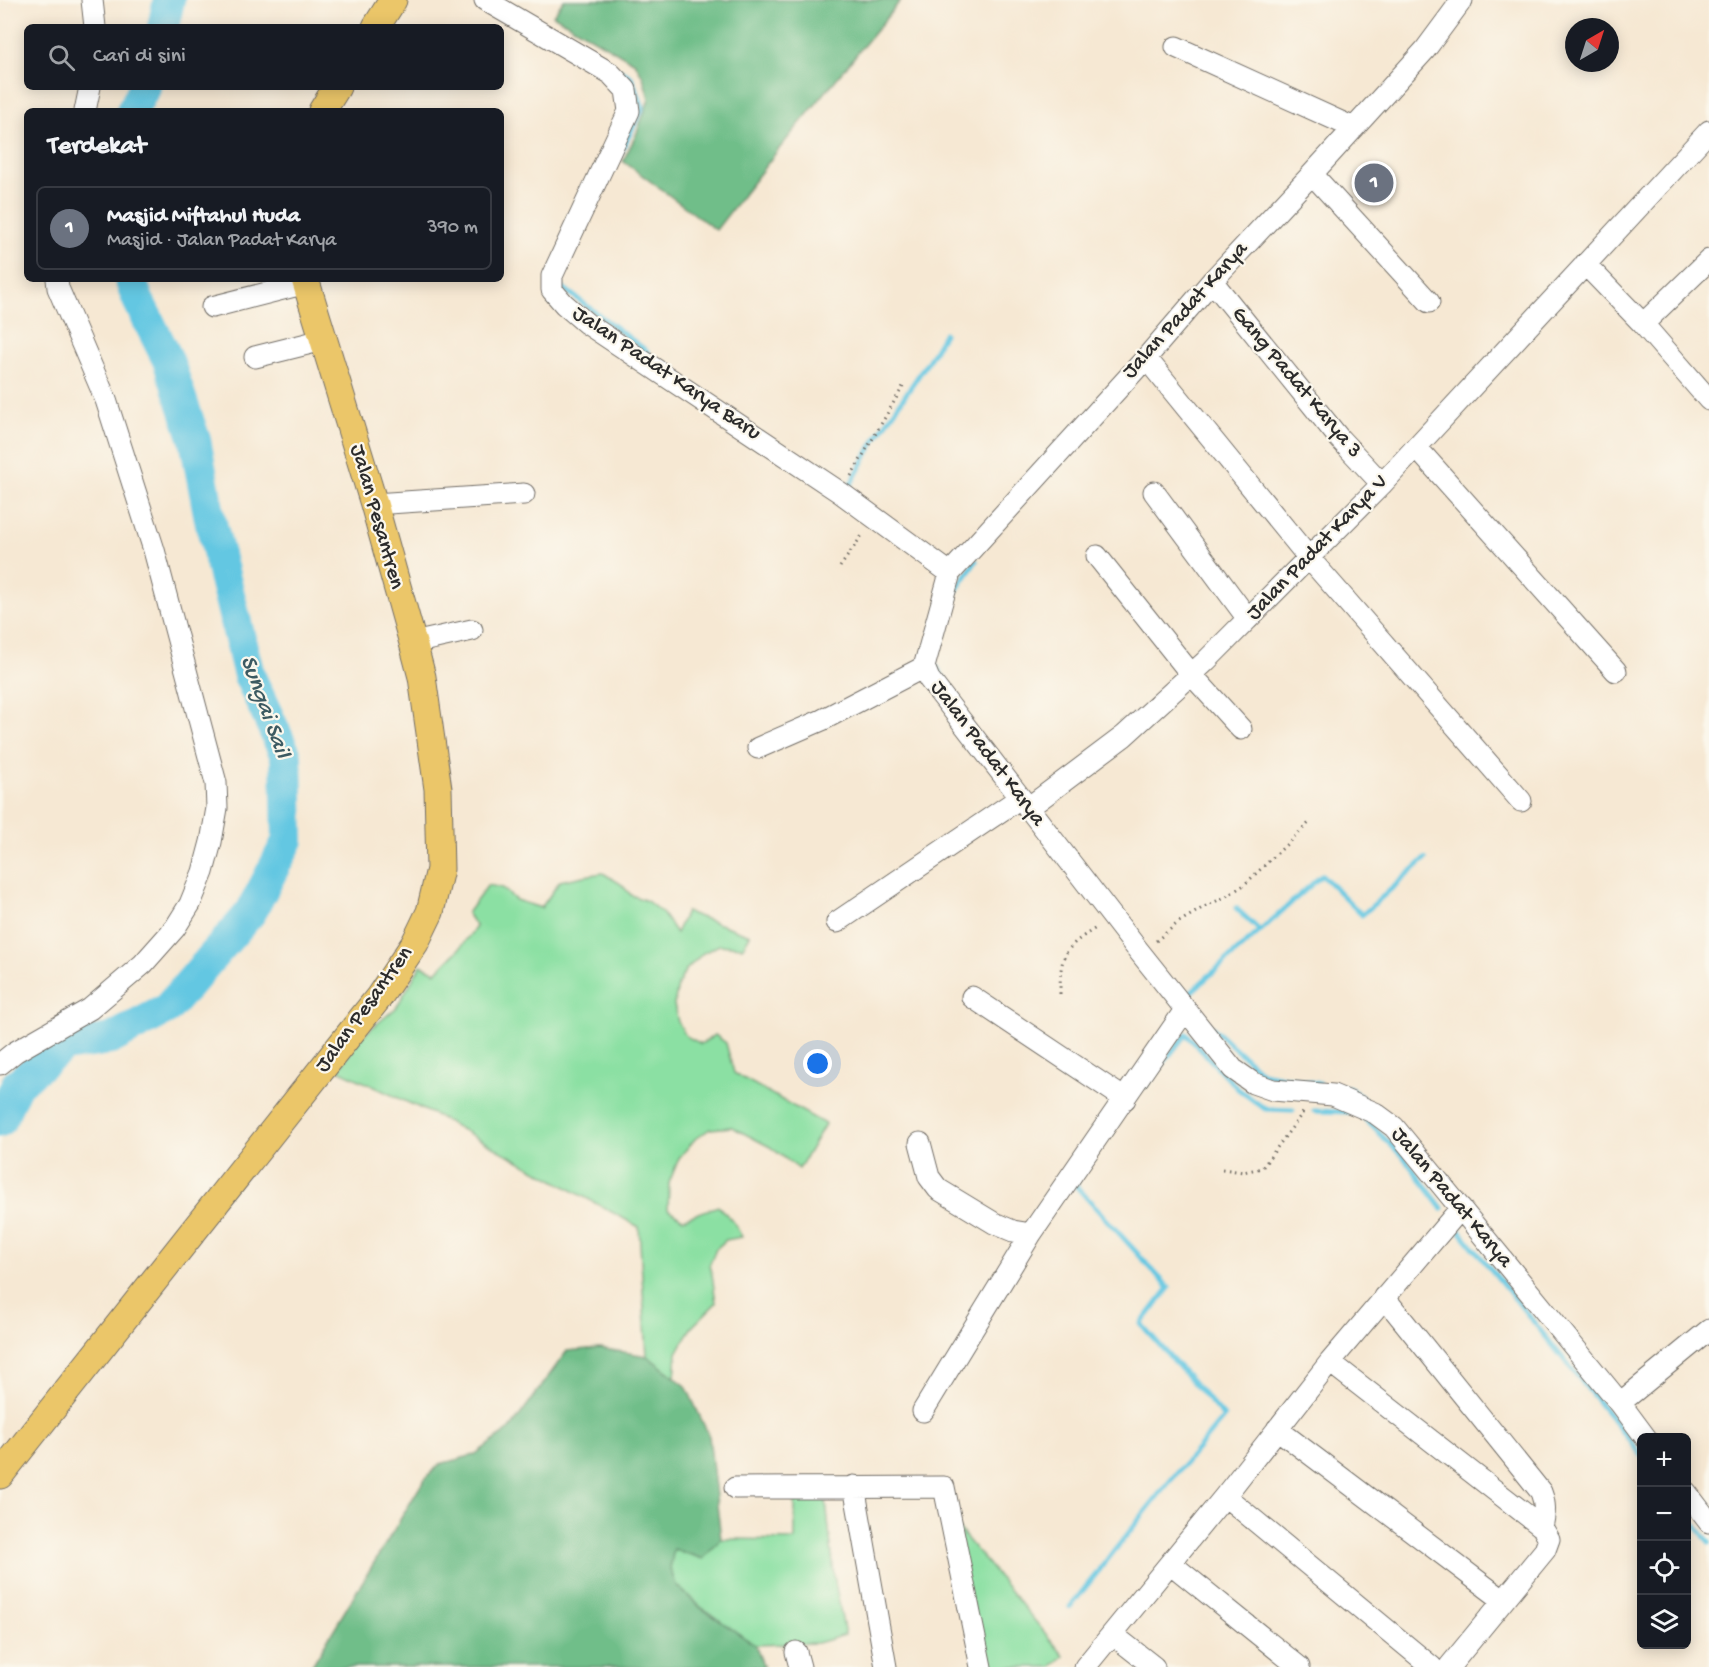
<!DOCTYPE html>
<html lang="id">
<head>
<meta charset="utf-8">
<style>
	:root { --surface:#171b24; --page:#242831; --text:#f1f3f6; --muted:#9ea1a6; --line:#363941; --accent:#d1495b }
	body { margin:0; font-family:"Gochi Hand",sans-serif; background:var(--page); color:var(--text) }
	.controls { position:absolute; right:18px; bottom:18px; display:grid; overflow:hidden; border-radius:9px; box-shadow:0 3px 15px #0003 }
	.controls button { width:54px; height:54px; display:grid; place-items:center; padding:0; border:0; border-bottom:2px solid var(--line); background:var(--surface); color:var(--text); font:30px sans-serif }
	.compass { position:absolute; left:1565px; top:18px; width:54px; height:54px; border-radius:50%; background:var(--surface); box-shadow:0 3px 15px #0003; rotate:39deg }
	.you { position:absolute; left:818px; top:1064px; width:21px; height:21px; margin:-15px; border:4px solid #fff; border-radius:50%; background:#1a73e8; box-shadow:0 0 0 9px #1a73e833 }
	.badge { display:grid; place-items:center; width:39px; height:39px; border-radius:50%; background:var(--accent); color:#fff; font-size:20px; font-weight:700 }
	.pin { position:absolute; translate:-50% -50%; border:3px solid #fff; box-shadow:0 2px 6px #0006 }
	.list { margin:0; padding:0; list-style:none }
	h2 { display:flex; justify-content:space-between; align-items:center; height:78px; margin:0; padding:0 24px; font-size:26px }
	h2 small { font-size:20px; font-weight:400; color:var(--muted) }
	.list li { display:grid; grid-template-columns:39px 1fr auto; gap:18px; align-items:center; box-sizing:border-box; height:84px; margin:0 12px 12px; padding:0 12px; border:2px solid var(--line); border-radius:9px }
	.list b { display:block; font-size:22px; white-space:nowrap }
	.list p { margin:0; font-size:20px; white-space:nowrap; color:var(--muted) }
	.list em { font-size:20px; font-style:normal; color:var(--muted) }
	.icon { flex:none; width:33px; height:33px; fill:none; stroke:currentColor; stroke-width:2; stroke-linecap:round; stroke-linejoin:round }
	.map { position:relative; flex:none; width:1709px; height:1667px; overflow:hidden }
	.search { position:absolute; background:var(--surface); box-shadow:0 3px 15px #0003; left:24px; top:24px; width:480px; height:66px; display:flex; align-items:center; gap:15px; box-sizing:border-box; padding:0 21px; border-radius:9px; color:var(--muted); font-size:22px }
	.panel { position:absolute; background:var(--surface); box-shadow:0 3px 15px #0003; left:24px; top:108px; width:480px; height:174px; border-radius:9px }
	.map>svg:first-child { display:block }
	.green { fill:#8be0a3; stroke:#5b8667; stroke-width:1.5 }
	.forest { fill:#70be89; stroke:#4e745a; stroke-width:1.5 }
	.lines { fill:none; stroke-linecap:round; stroke-linejoin:round }
	.stream { stroke:#64c7e2; stroke-width:5 }
	.river { stroke:#64c7e2; stroke-width:32 }
	.minor-casing { stroke:#726d66; stroke-width:23 }
	.major-casing { stroke:#726d66; stroke-width:29 }
	.path { stroke:#726d66; stroke-width:3; stroke-dasharray:1.5 4.5; stroke-linecap:butt }
	.minor { stroke:#fff; stroke-width:21 }
	.major { stroke:#ebc669; stroke-width:27 }
	.labels { text-anchor:middle; dominant-baseline:central; stroke-width:4.5; stroke-linejoin:round; paint-order:stroke }
	.street-label { font-size:22px; fill:#2b2b2b; stroke:#fbf7ec }
	.water-label { font-size:24px; font-style:italic; fill:#3c5a62; stroke:#fbf7ec }
</style>
</head>
<body>
<div class="map">
<svg width="1709" height="1667" viewBox="0 0 1709 1667">
	<rect width="100%" height="100%" fill="#fbf7ec"/>
	<filter id="ink" filterUnits="userSpaceOnUse"><feTurbulence type="fractalNoise" baseFrequency=".0167" numOctaves="2"/><feDisplacementMap in="SourceGraphic" scale="12" xChannelSelector="R" yChannelSelector="G"/><feConvolveMatrix kernelMatrix="1 2 1 2 8 2 1 2 1" color-interpolation-filters="sRGB"/></filter>
	<filter id="wash" filterUnits="userSpaceOnUse"><feTurbulence type="fractalNoise" baseFrequency=".008" numOctaves="4" result="noise"/><feDisplacementMap in="SourceGraphic" scale="24" xChannelSelector="R" yChannelSelector="G"/><feGaussianBlur stdDeviation="1.35" result="paint"/><feColorMatrix in="noise" values="0 0 0 0 0 0 0 0 0 0 0 0 0 0 0 0 0 1.4 0 .05"/><feComposite in="paint" operator="in"/></filter>
	<g filter="url(#wash)">
		<rect width="100%" height="100%" fill="#f6e8d3"/>
		<path class="green" d="M603 873 621 884 631 895 647 901 662 913 676 933 686 912 750 935 743 947 719 945 703 953 685 971 678 985 674 1005 678 1022 686 1036 701 1044 715 1035 726 1043 734 1073 825 1124 799 1169 770 1147 732 1127 710 1129 695 1139 679 1158 669 1183 668 1209 683 1219 718 1206 733 1221 742 1237 726 1240 716 1249 709 1266 712 1274 716 1303 691 1328 677 1353 675 1377 647 1356 639 1227 437 1116 338 1070 361 1037 396 1008 421 965 436 972 458 950 476 927 467 913 488 885 502 888 516 900 541 908 560 881 584 876Z
			M795 1490 825 1493 835 1583 845 1635 817 1643 755 1645 701 1607 676 1585 670 1568 673 1549 703 1559 721 1539 795 1540Z
			M954 1523 1064 1656 1051 1667H985Z"/>
		<path class="forest" d="M564 0H901L774 155 716 230 623 161 636 135 649 99 643 77 635 63 553 15Z
			M599 1348 647 1356 686 1386 709 1436 721 1539 703 1559 674 1549 670 1568 676 1585 701 1608 755 1645 764 1667H311L424 1480 440 1464 474 1455 510 1429 567 1351Z"/>
		<g class="lines">
			<path class="stream" d="M619 156 643 107 631 77 621 71
				M562 287 648 352
				M848 489 875 440 929 360 944 334
				M955 592 976 561
				M933 661 955 696
				M1260 931 1322 875 1362 915 1425 859
				M1185 997 1260 931 1236 908
				M1213 1028 1262 1073 1320 1084
				M1145 1086 1186 1034 1238 1089 1265 1109 1293 1110
				M1335 1086 1350 1089 1362 1098
				M1314 1111 1350 1112
				M1363 1117 1405 1159 1442 1208
				M1460 1231 1642 1456
				M1686 1473 1692 1479
				M1686 1514 1709 1542
				M1070 1607 1160 1493 1224 1417 1141 1324 1169 1288 1075 1185 1077 1181"/>
			<path class="river" d="M163 27 169 0
				M132 111 145 87
				M0 1121 17 1084 64 1046 111 1039 167 1009 251 912 288 840 286 756 249 675 210 519 195 440 168 360 138 300 130 279"/>
		</g>
	</g>
	<g filter="url(#ink)">
		<g class="lines">
			<g class="minor-casing">
				<path id="minor" d="M92 0 95 27
					M485 0 610 73 626 90 629 111 552 276V290L564 304 586 323 841 493 950 573
					M1462 0 1425 50 1312 174 1212 281 1146 358 950 573 924 667 929 679 1138 950 1233 1069 1253 1083 1273 1090 1333 1095 1375 1113 1394 1127 1620 1403 1646 1438
					M1176 47 1354 128
					M85 111 90 87
					M1312 174 1429 302
					M1585 264 1643 324 1709 400
					M1212 281 1339 438 1382 484
					M212 307 306 283
					M1643 324 1709 260
					M255 357 323 340
					M1146 358 1309 558 1521 801
					M1416 447 1616 671
					M1154 492 1248 619
					M374 504 524 494
					M1097 556 1191 674 1241 729
					M413 643 472 630
					M758 748 822 720 924 667
					M1028 808 1124 736 1205 662 1382 484 1709 131
					M837 922 1020 798
					M972 997 1125 1099
					M0 1064 15 1052 90 1009 143 964 175 928 190 904 203 872 211 842 217 808 216 783 154 550 106 400 58 288 57 279
					M920 1143 929 1177 938 1189 994 1223 1013 1231 1031 1234
					M1384 1297 1541 1492C1546 1505 1545 1514 1542 1527
					M1330 1362 1542 1527 1549 1539 1545 1550 1449 1667
					M1620 1403 1709 1330
					M923 1411 1031 1234 1185 1010
					M1277 1429 1503 1600
					M854 1486 886 1667
					M735 1488 944 1487 981 1667
					M1686 1492 1709 1522
					M1225 1496 1432 1667
					M1170 1563 1299 1667
					M1112 1634 1154 1667
					M796 1652 800 1667
					M1085 1667 1225 1496 1330 1362 1461 1208"/>
			</g>
			<g class="major-casing">
				<path id="major" d="M376 27 393 0
					M322 111 337 87
					M0 1475 379 997 415 943 430 912 440 869 438 789 422 677 413 643 374 504 305 279"/>
			</g>
			<path class="path" d="M851 476 905 383
				M840 567 863 534
				M1156 941 1179 922 1204 907 1225 897 1244 885 1311 821
				M1060 994C1060 956 1063 948 1096 928
				M1222 1169 1243 1172 1262 1168 1304 1111"/>
			<use href="#minor" class="minor"/>
			<use href="#major" class="major"/>
		</g>
	</g>
	<g class="labels">
		<g class="street-label">
			<text transform="translate(1186 311) rotate(-48)">Jalan Padat Karya</text>
			<text transform="translate(666 374) rotate(34)">Jalan Padat Karya Baru</text>
			<text transform="translate(1296 383) rotate(50)">Gang Padat Karya 3</text>
			<text transform="translate(376 517) rotate(74)">Jalan Pesantren</text>
			<text transform="translate(1318 548) rotate(-46)">Jalan Padat Karya V</text>
			<text transform="translate(987 754) rotate(53)">Jalan Padat Karya</text>
			<text transform="translate(365 1010) rotate(-54)">Jalan Pesantren</text>
			<text transform="translate(1451 1198) rotate(50)">Jalan Padat Karya</text>
		</g>
		<g class="water-label">
			<text transform="translate(264 707) rotate(70)">Sungai Sail</text>
		</g>
	</g>
</svg>
<div class="controls">
<button>+</button>
<button>−</button>
<button><svg class="icon" aria-label="locate" viewBox="0 0 24 24"><circle cx="12" cy="12" r="6"/><path d="M12 2v4M12 18v4M2 12h4M18 12h4"/></svg></button>
<button><svg class="icon" aria-label="layers" viewBox="0 0 24 24"><path d="M12 4l9 5-9 5-9-5zM3 14l9 5 9-5"/></svg></button>
</div>
<svg class="compass" viewBox="-18 -18 36 36"><path d="M0-13l5 13h-10z" fill="#e53935"/><path d="M0 13l5-13h-10z" fill="#9ea1a6"/></svg>
<div class="you"></div>
<div class="pin badge" style="left:1374px;top:183px;background:#6b7280">1</div>
<div class="search"><svg class="icon" aria-label="search" viewBox="0 0 24 24"><circle cx="10" cy="10" r="6"/><path d="M15 15l6 6"/></svg>Cari di sini</div>
<section class="panel">
<h2>Terdekat<small></small></h2>
<ul class="list">
<li><span class="badge" style="background:#6b7280">1</span><div><b>Masjid Miftahul Huda</b><p>Masjid · Jalan Padat Karya</p></div><em>390 m</em></li>
</ul>
</section>
</div>
</body>
</html>
